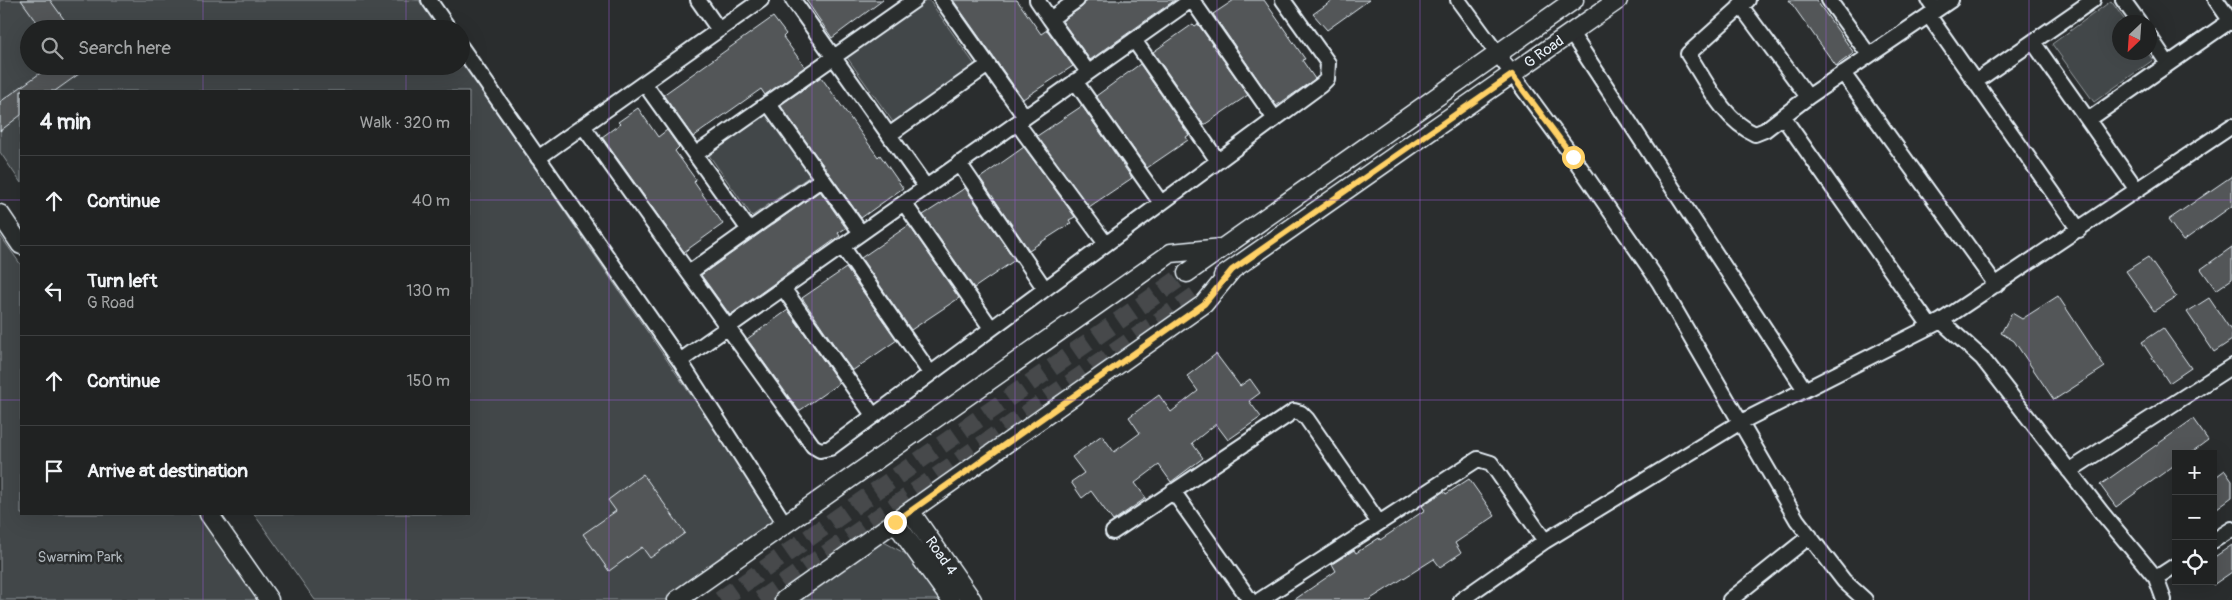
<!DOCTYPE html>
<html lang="en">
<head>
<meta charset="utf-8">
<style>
	:root { --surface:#202222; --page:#2d2f2f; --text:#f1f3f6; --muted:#a2a4a5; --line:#3d3f40 }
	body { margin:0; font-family:Pangolin,sans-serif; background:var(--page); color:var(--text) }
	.controls { position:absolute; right:15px; bottom:15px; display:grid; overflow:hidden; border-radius:0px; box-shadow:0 5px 20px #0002 }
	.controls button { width:45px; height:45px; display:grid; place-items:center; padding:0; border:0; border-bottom:1px solid var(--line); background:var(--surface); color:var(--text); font:25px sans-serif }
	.compass { position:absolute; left:2112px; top:15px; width:45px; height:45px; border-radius:50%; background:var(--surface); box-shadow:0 5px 20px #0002; rotate:205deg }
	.stop { position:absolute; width:15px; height:15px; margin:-11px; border:4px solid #ffd166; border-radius:50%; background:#fff }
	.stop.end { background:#ffd166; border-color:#fff; box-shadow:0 1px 5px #0008 }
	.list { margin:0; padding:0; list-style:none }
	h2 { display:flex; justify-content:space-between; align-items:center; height:65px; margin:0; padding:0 20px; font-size:21px }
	h2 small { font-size:16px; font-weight:400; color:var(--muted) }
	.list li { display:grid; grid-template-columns:32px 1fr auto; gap:15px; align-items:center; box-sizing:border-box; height:90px; padding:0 20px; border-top:1px solid var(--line) }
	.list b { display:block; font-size:19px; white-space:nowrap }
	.list p { margin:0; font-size:16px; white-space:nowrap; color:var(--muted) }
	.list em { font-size:16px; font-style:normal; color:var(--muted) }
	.icon { flex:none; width:28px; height:28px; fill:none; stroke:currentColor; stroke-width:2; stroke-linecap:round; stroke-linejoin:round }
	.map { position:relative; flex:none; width:2232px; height:600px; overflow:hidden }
	.search { position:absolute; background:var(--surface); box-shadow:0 5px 20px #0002; left:20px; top:20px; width:450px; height:55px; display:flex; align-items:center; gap:12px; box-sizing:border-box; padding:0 18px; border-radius:28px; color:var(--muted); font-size:19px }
	.panel { position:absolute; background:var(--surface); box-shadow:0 5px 20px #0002; left:20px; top:90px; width:450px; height:425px; border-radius:0px }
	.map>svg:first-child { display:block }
	.green { fill:#424648; stroke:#959ca0 }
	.building { fill:#535759; stroke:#e8f1f8 }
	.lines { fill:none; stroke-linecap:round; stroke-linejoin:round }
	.tertiary-tunnel { stroke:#464a4c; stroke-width:18; stroke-dasharray:18 9; stroke-linecap:butt }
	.minor-casing { stroke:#e8f1f8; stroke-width:18 }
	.tertiary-casing { stroke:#e8f1f8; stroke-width:21 }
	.minor { stroke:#2a2d2e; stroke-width:14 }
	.tertiary { stroke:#2a2d2e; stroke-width:18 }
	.route { stroke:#ffd166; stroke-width:6 }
	.grid { fill:none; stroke:#965dcd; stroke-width:1; stroke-opacity:0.55 }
	.labels { text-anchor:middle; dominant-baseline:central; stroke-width:5; stroke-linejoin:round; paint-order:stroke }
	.street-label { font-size:15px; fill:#e8f1f8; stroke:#2a2d2e }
	.park-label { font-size:15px; fill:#aeb5ba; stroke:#2a2d2e }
</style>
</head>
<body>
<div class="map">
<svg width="2232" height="600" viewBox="0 0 2232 600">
	<rect width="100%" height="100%" fill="#2a2d2e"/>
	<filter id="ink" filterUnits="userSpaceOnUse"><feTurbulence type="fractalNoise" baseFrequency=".02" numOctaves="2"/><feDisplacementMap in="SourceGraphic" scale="10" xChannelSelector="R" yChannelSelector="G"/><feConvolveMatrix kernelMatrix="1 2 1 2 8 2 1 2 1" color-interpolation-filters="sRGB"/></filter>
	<g filter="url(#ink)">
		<path class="green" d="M0 0H419L439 29H29V66H461V61L786 533 688 600H315L254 514H469V91H21V183L0 152Z
			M926 0H929L975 65 893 122 846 56Z
			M2111 1 2126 22H2120V52L2148 53 2153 60 2094 102 2052 44Z
			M764 111 810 176 752 216 706 151Z
			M0 235 21 265V514H198L259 600H0Z
			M869 534 919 561 945 600H778Z"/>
		<path class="building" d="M21 0H50L71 29H42Z
			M806 0H883L832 38Z
			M953 0H1017L1041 34 1047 30 1073 66 1023 99Z
			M1087 0H1175L1090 60 1062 21 1082 7Z
			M1234 0H1264L1305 59 1302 60 1315 79 1276 106 1213 14Z
			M1333 0H1369L1327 30 1313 14Z
			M1789 0H1816L1854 53 1836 66Z
			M773 17 786 34 783 37 805 67 765 95 761 89 693 137 663 95Z
			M1193 24 1195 26 1198 24 1248 95 1204 125 1153 52Z
			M1140 64 1189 135 1186 137 1188 140 1147 168 1096 96Z
			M50 66H90L55 91H21V115L0 131V102Z
			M821 77 878 157 880 155 903 188 861 218 780 105Z
			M1082 106 1132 178 1089 207 1037 136Z
			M638 108 658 137 667 130 679 147 675 151 696 180 694 182 723 224 684 252 602 137 620 124 618 122Z
			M1024 147 1075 217 1069 220 1071 223 1029 250 980 178Z
			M2232 176V206L2183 241 2168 220Z
			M965 188 1015 260 974 288 923 215Z
			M820 191 846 228 838 233 840 236 730 315 701 275Z
			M909 225 959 298 911 330 861 258Z
			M2232 247V279L2216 290 2201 269Z
			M2148 257 2176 297 2154 311 2126 271Z
			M846 268 897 340 852 371 802 298Z
			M2058 296 2105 367 2054 400 2014 341 2001 333 2012 313 2022 319Z
			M2209 298 2232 332V340L2214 352 2187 312Z
			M788 310 838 381V384L799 411 747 339Z
			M2163 328 2191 368 2169 383 2142 342Z
			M1216 354 1240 386 1250 379 1260 393 1249 401 1261 417 1228 440 1216 424 1192 443 1203 458 1171 482 1159 465 1135 483 1146 498 1113 521 1091 491 1082 498 1071 482 1084 473 1072 457 1102 435 1114 452 1140 433 1129 417 1159 395 1171 412 1198 391 1187 376Z
			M2193 419 2208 440 2189 454H2176V464L2116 507 2100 485Z
			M2225 470 2232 480V497L2213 511V479Z
			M643 474 685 533 650 558 642 547 609 571 583 534 616 511 608 500Z
			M1469 479 1495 516 1455 543 1461 553 1440 567 1434 559 1369 600H1294L1336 571 1332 564 1354 550 1356 553 1379 538 1380 540 1425 510 1422 506 1444 491 1446 494Z
			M2232 545V572L2213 585V558Z"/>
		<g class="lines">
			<path class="tertiary-tunnel" d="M720 600 1187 273
				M760 600 1199 293"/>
			<g class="minor-casing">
				<path id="minor" d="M429 0 449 29
					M698 0 719 30
					M793 0 926 187
					M942 0 1025 117
					M1037 0 1050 19
					M1077 0 1050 19 1088 72
					M1192 0 1275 119
					M1458 0 1573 157 1659 282 1797 520 1844 581 1865 600
					M1748 0 1688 54C1706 81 1723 120 1755 134L1765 130 1808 97 1951 0
					M1829 0 1869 55
					M1929 0 1936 10
					M2123 0 2139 22
					M2216 0 2232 23
					M1740 5 1808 97
					M1929 16 2079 230
					M1571 33 1805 390
					M2150 37 2168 64
					M1134 40 1218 161
					M2033 42 2088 120
					M461 47 680 361 785 524
					M1843 73 1996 285
					M1075 81 1161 203
					M1975 82 2093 0
					M644 83 749 230 689 273
					M768 103 861 233
					M1783 117 1930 326
					M1017 123 1106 244
					M583 126 813 446 820 450 830 448 1321 85 1327 79 1328 63 1283 0
					M889 135 988 65
					M696 154 915 0
					M538 158 761 0
					M959 163 1045 289
					M2137 190 2088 120 2230 21
					M904 203 991 328
					M749 230 822 179
					M842 246 930 373
					M783 288 873 415
					M1941 321 1982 358 2102 513 2156 578
					M680 361 1191 0
					M2069 471 2232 366
					M1173 491 1250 600
					M1113 532 1294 411 1301 413 1307 419 1379 523
					M2213 541 2232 529
					M1260 600 1478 459 1491 463 1545 541
					M1461 600 1545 541 1739 423 1941 321 2232 126
					M1730 600 1810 536
					M2164 600 2156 578 2176 565"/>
			</g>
			<g class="tertiary-casing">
				<path id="tertiary" d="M0 214 21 245
					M1187 273 1574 0
					M1223 276 1618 0
					M910 511 972 600
					M209 514 269 600
					M895 522 951 600
					M677 600 1171 253 1222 248
					M784 600 1204 304 1232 270"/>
			</g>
			<use href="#minor" class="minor"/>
			<use href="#tertiary" class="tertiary"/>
		</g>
	</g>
	<g class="lines" filter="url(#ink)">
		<path class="route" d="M895 522 1204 304 1232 270 1512 75 1573 157"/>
	</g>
	<path class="grid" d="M203 0V29M406 0V29M609 0V600M812 0V600M1015 0V600M1217 0V600M1420 0V600M1623 0V600M1826 0V600M2029 0V600M203 66V91M406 66V91M0 200H21M469 200H2232M0 400H21M469 400H2232M203 514V600M406 514V600"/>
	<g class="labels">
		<g class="street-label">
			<text transform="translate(1544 52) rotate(-35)">G Road</text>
			<text transform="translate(941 556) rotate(55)">Road 4</text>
		</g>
		<g class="park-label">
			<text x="80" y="557">Swarnim Park</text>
		</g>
	</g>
</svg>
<div class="controls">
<button>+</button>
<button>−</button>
<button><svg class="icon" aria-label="locate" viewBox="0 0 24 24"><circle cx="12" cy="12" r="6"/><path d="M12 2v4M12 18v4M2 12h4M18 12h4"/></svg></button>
</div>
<svg class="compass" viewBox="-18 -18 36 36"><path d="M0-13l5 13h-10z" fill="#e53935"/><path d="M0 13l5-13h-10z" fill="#a2a4a5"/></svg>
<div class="stop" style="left:1573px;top:157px"></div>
<div class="stop end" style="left:895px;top:522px"></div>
<div class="search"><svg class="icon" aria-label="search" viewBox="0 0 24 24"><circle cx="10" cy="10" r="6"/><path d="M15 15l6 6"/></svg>Search here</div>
<section class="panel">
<h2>4 min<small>Walk · 320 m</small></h2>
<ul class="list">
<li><svg class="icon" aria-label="ahead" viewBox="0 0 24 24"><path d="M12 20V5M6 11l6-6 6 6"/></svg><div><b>Continue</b></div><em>40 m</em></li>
<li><svg class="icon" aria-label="left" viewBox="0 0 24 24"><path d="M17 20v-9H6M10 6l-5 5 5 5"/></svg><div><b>Turn left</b><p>G Road</p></div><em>130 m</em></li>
<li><svg class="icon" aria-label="ahead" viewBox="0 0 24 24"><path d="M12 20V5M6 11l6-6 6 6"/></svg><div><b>Continue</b></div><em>150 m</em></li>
<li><svg class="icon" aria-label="arrive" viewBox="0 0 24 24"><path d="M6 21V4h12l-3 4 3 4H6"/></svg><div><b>Arrive at destination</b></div></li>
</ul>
</section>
</div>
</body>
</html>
